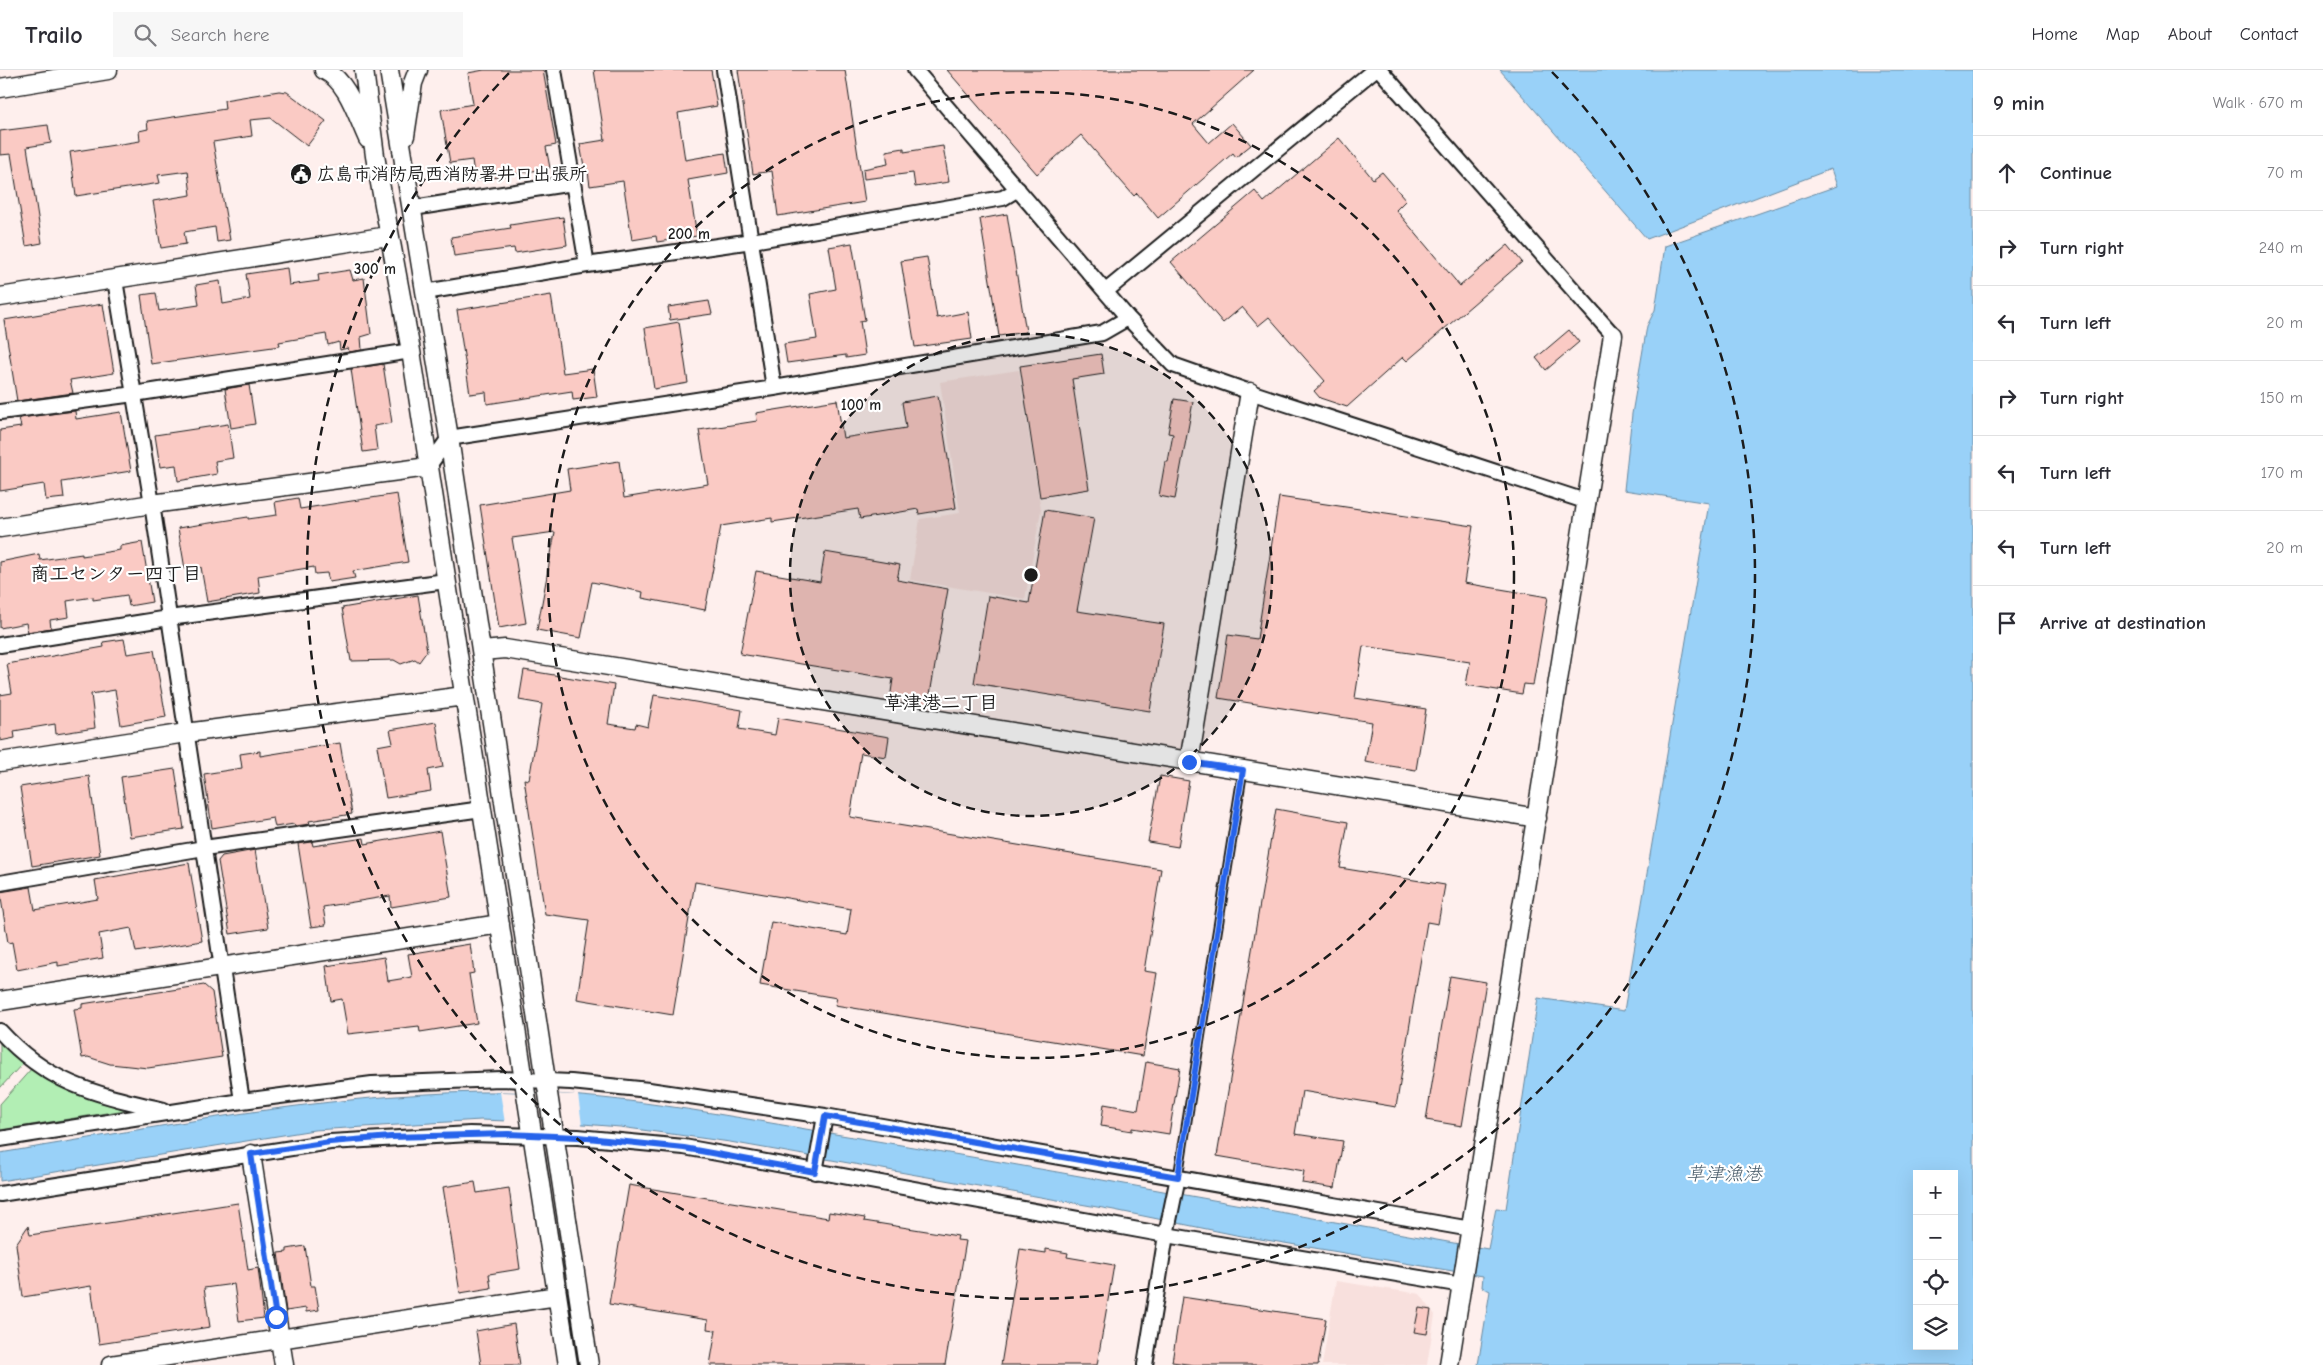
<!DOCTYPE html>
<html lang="en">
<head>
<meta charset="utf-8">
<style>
	:root { --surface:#fff; --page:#f7f7f7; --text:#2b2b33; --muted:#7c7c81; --line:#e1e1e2 }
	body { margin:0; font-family:"Comic Neue","Klee One",sans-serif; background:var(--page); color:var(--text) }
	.controls { position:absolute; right:15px; bottom:15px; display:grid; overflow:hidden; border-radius:0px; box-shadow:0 5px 20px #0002 }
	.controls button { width:45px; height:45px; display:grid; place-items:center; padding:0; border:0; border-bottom:1px solid var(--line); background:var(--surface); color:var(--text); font:25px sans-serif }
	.stop { position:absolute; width:15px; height:15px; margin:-11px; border:4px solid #2563eb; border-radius:50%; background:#fff }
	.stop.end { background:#2563eb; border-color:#fff; box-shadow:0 1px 5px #0008 }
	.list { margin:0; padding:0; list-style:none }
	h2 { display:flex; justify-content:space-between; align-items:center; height:65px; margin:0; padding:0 20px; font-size:21px }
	h2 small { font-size:16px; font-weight:400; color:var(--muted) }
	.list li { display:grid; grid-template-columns:32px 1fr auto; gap:15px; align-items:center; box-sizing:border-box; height:75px; padding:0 20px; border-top:1px solid var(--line) }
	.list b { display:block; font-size:19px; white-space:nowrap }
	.list em { font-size:16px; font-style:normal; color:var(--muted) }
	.icon { flex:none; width:28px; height:28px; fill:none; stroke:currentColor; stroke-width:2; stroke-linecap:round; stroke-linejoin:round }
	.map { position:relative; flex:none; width:1973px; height:1295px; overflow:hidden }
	header { display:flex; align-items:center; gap:30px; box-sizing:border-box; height:70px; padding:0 25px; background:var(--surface); border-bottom:1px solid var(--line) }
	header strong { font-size:24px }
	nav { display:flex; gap:28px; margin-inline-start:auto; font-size:18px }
	.search { width:350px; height:45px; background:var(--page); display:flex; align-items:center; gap:12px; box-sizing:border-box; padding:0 18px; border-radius:0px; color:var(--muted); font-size:19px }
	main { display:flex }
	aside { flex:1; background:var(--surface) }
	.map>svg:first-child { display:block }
	.built { fill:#f8e0dd }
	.green { fill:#b2eeb4; stroke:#678568 }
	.water { fill:#99d1f8; stroke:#6789a0; fill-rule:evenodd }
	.pier { fill:#feefed }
	.building { fill:#facac4; stroke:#1c1c1c }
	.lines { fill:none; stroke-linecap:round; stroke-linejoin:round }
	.service-casing { stroke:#1c1c1c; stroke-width:11 }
	.minor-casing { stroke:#1c1c1c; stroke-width:18 }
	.tertiary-casing { stroke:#1c1c1c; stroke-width:21 }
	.service { stroke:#fff; stroke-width:7 }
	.minor { stroke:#fff; stroke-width:14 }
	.tertiary { stroke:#fff; stroke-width:18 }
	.route { stroke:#2563eb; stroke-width:6 }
	.ring { fill:none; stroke:#1c1c1c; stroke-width:2.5; stroke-dasharray:9 6 }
	.labels { text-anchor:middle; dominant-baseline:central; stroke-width:4.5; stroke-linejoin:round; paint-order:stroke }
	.poi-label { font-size:18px; font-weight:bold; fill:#1c1c1c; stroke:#fff; text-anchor:start }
	.neighbourhood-label { font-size:19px; font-weight:bold; fill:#1c1c1c; stroke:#fff }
	.water-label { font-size:19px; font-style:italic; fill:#485b69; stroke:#fff }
	.centre { fill:#1c1c1c; stroke:#fff; stroke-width:2.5 }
	.ring-label { font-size:15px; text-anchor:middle; font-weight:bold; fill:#1c1c1c; stroke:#fff; stroke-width:4.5; stroke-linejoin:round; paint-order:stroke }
</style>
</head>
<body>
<header>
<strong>Trailo</strong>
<div class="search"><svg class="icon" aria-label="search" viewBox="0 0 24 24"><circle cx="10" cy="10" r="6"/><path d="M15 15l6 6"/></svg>Search here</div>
<nav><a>Home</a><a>Map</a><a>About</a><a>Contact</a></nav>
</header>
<main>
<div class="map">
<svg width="1973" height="1295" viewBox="0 0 1973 1295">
	<rect width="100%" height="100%" fill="#feefed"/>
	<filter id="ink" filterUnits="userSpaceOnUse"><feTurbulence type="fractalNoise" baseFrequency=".02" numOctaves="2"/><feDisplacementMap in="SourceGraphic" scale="10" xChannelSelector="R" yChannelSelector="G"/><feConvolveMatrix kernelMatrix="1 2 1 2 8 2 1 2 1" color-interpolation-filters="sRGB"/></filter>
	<g filter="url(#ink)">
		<path class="built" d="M1019 300 1041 440 1025 529 910 510 920 449 960 443 940 312Z
			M1336 1211 1420 1224 1435 1245 1427 1295H1322Z"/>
		<path class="green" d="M0 971 23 993 0 1018Z
			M32 998 63 1018 125 1040 0 1060V1034Z"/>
		<path class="water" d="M1500 0H1973V1295H1478L1490 1221 1482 1217 1483 1206 1236 1165 1114 1140 730 1072 620 1057 583 1054 481 1050 314 1060 0 1111V1083C159 1057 318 1025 480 1022 604 1020 725 1046 847 1066 1061 1101 1274 1142 1488 1179L1496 1138 1506 1139 1538 928 1624 941 1709 433 1624 420 1632 344 1647 256 1655 240 1665 176 1837 116 1831 99 1647 169ZM1917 1104H1954V1276H1917Z"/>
		<path class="pier" d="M500 1022 578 1025 582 1055 505 1053Z"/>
		<path class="building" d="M484 0H543L556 75 546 77 550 98 475 111 472 90 450 93 441 40 473 34 468 3Z
			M594 0H711L717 36 678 43 685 90 725 83 728 103 688 110 697 166 657 172 656 166 632 170 623 111 590 116 588 101 585 102 580 74 605 70Z
			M738 0H845L865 132 778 146 772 101 753 104Z
			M947 0H1254L1193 54 1209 73 1232 53 1251 75 1236 87 1233 83 1158 148 1137 123 1134 126 1081 65 1037 104Z
			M279 21 287 22 326 51 307 76 271 48 250 50 252 66 213 72 230 170 217 172 215 157 184 162 186 174 161 178 153 131 191 125 188 101 158 105 160 113 76 126 70 82 140 71 139 61 148 59 147 51 225 39 224 30Z
			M48 55 51 73 27 77 42 173 26 176 11 84 0 85V61Z
			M1339 68 1373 109 1382 102 1406 130 1396 140 1460 216 1508 175 1522 192 1407 291 1403 287 1347 337 1320 328 1314 321 1325 311 1269 247 1258 256 1242 237 1223 253 1171 192 1255 121 1264 132Z
			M943 76 949 112 915 117 913 103 864 109 863 99 888 94 886 81 904 78V82Z
			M1007 144 1026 262 999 266 980 149Z
			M563 147 567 175 515 183 514 178 454 186 451 167 511 158 510 155Z
			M852 173 865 250 860 251 865 285 846 288V285L787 293 784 274 817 269 810 224 836 219 829 177Z
			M927 187 937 248 968 242 972 269 915 277 901 191Z
			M287 198 289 215 319 211 318 205 350 200 353 210 364 208 371 264 361 267 362 280 349 282 348 278 340 280 339 272 328 275 326 264 279 272 280 276 151 294 141 225 156 223 159 241 199 235 196 215 220 211 223 234 250 229 246 204Z
			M551 225 563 303 593 299 597 327 573 330 572 321 487 334 486 322 470 324 457 240Z
			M709 231 712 244 670 250 668 237Z
			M103 234 114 303 70 310 73 323 17 331 4 250Z
			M679 252 688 313 654 319 645 258Z
			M1569 260 1579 272 1546 300 1536 288Z
			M1101 284 1104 304 1072 309 1089 419 1040 427 1020 296Z
			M383 294 392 353 374 356 377 380 363 382 351 299Z
			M249 315 255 354 231 358 225 319Z
			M938 326 956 438 919 444 918 439 860 449 858 439 772 452V448L721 456 705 540 642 528 643 522 592 512 581 568 537 560 555 462 512 468 526 553 499 558 480 435 570 420 567 399 619 391 624 428 708 414 699 360 757 351 756 343 837 330 843 368 906 358 902 332Z
			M1174 329 1193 332 1175 429 1159 426 1165 392H1168L1173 364 1168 363Z
			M75 341 76 349 121 342 131 401 62 412 64 428 46 430 44 414 0 421V360L21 357 19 348Z
			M228 354 233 388 215 391 217 404 178 411 176 395 160 397 155 365Z
			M397 424 408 492 353 501 355 508 329 512 327 503 315 504 314 497 258 506 260 523 207 532 201 497 185 499 178 458 248 447V449L277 445 275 432 298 428 300 439Z
			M1279 427 1473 456 1464 513 1548 527 1533 615 1524 614 1522 624 1466 615 1470 592 1363 576 1355 628 1426 639 1416 700 1365 692 1372 652 1218 628 1228 565 1257 569Z
			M1045 440 1094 448 1077 541 1164 554 1150 641 974 613 988 526 1029 533Z
			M142 472 152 532 129 536 127 525 93 530V527L67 531 69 547 50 550 51 558 28 562 26 553 0 558V492L39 484 40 490 82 484V486L120 480V476Z
			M825 482 900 495 897 510 948 519 928 636 890 629 893 609 740 584 756 501 820 512Z
			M418 525 427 581 419 592 415 589 401 594 394 590 351 591 342 538Z
			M124 569 127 584 154 580 166 647 121 655 115 620 91 624 95 658 56 664 55 654 14 661 15 668 0 671V625L12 623 7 594 104 577 103 572Z
			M524 600 614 615 608 654 635 658 636 654 648 657 654 625 742 640 739 659 775 665 778 648 889 667 886 687 861 683 850 747 1161 799 1144 901 1157 903 1143 986 835 935 837 928 760 915 771 852 847 865 851 839 695 812 673 945 577 929 589 850 545 844 524 709 529 710 542 634 519 630Z
			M436 652 443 697 428 700 431 721 386 728 377 676 393 673 390 660Z
			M340 673 352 744 309 751 310 754 295 756 294 754 275 757 273 748 212 758 204 704 242 698 240 684 260 681V686Z
			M175 699 184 759 130 767 121 707Z
			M89 706 100 785 32 796 20 717Z
			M1160 706 1189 711 1178 777 1148 772Z
			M1276 739 1348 752 1340 798 1445 815 1438 854 1427 852 1396 1037 1302 1021 1295 1064 1343 1071 1335 1118 1302 1113 1304 1101 1217 1086Z
			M440 761 451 827 391 837 390 826 323 837 326 855 311 857 298 774 312 772 313 776 364 768 365 774Z
			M255 780 268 858 230 864 218 791 222 786Z
			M189 793 202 871 136 882 131 858 99 864 103 888 58 896V892L17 900 12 872 8 873 0 822 31 817 35 840 98 829 95 810Z
			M470 874 474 903 469 904 477 953 420 962 419 956 348 964 342 929 331 931 326 896 384 887 388 911 412 907 408 884Z
			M1450 906 1486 912 1462 1056 1426 1050Z
			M204 915 212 922 222 987 148 998 110 994 88 987 82 988 74 939 82 938V934Z
			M1146 992 1180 998 1169 1064 1132 1058V1061L1101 1056 1104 1034 1138 1040Z
			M475 1112 477 1123 509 1118 520 1199 489 1204 491 1218 460 1223 443 1117Z
			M629 1115 828 1148 829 1142 865 1148 864 1151 958 1166 957 1170 966 1171 945 1295H710L716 1260 707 1259 708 1250 609 1234Z
			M238 1133 248 1200 258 1198 264 1248 239 1251 234 1214 204 1218 210 1257 99 1274 91 1216 23 1227 16 1174 28 1156 30 1165Z
			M305 1176 311 1216H315L319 1240 306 1242V1238L286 1241 278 1183 287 1182V1179Z
			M1020 1179 1046 1183V1179L1068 1183 1067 1187 1114 1195 1097 1295H1001Z
			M1182 1227 1326 1249 1318 1295H1194L1172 1292Z
			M1419 1238 1431 1240 1427 1264 1414 1262Z
			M514 1254 520 1295H481L476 1261Z"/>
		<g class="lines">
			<g class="service-casing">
				<path id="service" d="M1178 1107 1243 700"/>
			</g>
			<g class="minor-casing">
				<path id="minor" d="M554 0 587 195
					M724 0 774 318
					M915 0 1128 248 1173 295 1250 322 1588 432
					M1380 0 1613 265
					M413 138 573 113
					M115 210 152 434 242 1031
					M1106 221 1374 0
					M425 222 587 195 752 171 1003 128 1018 119
					M0 342 134 324 411 281
					M428 397 449 368 774 318 1102 263 1128 248
					M0 575 169 548 446 511
					M0 813 204 778 482 739
					M0 961C49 1015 96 1024 164 1040
					M0 1069 242 1031 372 1014 501 1009 571 1012 649 1020 825 1046 1471 1159
					M815 1102 825 1046
					M0 1124 330 1072 470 1064 578 1067 684 1077 1166 1165 1462 1215
					M1145 1295 1166 1165 1178 1107"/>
			</g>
			<g class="tertiary-casing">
				<path id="tertiary" d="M324 0C348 11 357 46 368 69
					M364 0 375 86 411 281 568 1295
					M389 0 449 368 589 1295
					M0 18 108 0
					M405 66 413 13 418 0
					M0 227 388 166
					M0 458 152 434 428 397
					M482 581 505 579 1537 748
					M0 692 186 663 464 626
					M1189 692 1250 322
					M0 931 500 854
					M251 1084 284 1295
					M111 1295 557 1226
					M1449 1295 1613 265"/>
			</g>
			<use href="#service" class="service"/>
			<use href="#minor" class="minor"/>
			<use href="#tertiary" class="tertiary"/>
		</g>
	</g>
	<g class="lines" filter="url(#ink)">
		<path class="route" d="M276 1247 251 1084 330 1072 391 1067 508 1064 578 1067 684 1078 815 1102 825 1046 1178 1107 1243 700 1189 692"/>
	</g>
	<circle cx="1031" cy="505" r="241" fill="#1c1c1c" fill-opacity=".12"/>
	<g class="ring">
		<circle cx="1031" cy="505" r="241"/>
		<circle cx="1031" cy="505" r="483"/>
		<path d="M1552 2A724 724 0 1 1 510 2"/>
	</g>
	<defs>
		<g id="civic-disc" transform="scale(1.125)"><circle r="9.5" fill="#1c1c1c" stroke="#fff"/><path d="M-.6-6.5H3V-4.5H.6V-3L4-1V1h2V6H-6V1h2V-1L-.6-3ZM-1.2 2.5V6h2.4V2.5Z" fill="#fff"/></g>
	</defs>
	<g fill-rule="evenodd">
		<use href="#civic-disc" x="301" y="104"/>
	</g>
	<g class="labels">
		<g class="poi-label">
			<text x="317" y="104">広島市消防局西消防署井口出張所</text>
		</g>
		<g class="neighbourhood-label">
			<text x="116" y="504">商工センター四丁目</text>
			<text x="941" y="633">草津港二丁目</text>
		</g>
		<g class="water-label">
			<text x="1724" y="1104">草津漁港</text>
		</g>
	</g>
	<circle cx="1031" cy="505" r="8" class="centre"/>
	<g class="ring-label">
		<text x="689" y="169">200 m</text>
		<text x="375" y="204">300 m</text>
		<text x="861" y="340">100 m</text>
	</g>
</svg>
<div class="controls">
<button>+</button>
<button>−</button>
<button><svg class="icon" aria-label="locate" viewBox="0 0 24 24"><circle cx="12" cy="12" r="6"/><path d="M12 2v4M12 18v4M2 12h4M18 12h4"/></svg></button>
<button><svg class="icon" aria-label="layers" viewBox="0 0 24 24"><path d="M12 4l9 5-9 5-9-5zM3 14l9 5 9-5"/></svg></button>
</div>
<div class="stop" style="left:276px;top:1247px"></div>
<div class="stop end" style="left:1189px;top:692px"></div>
</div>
<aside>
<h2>9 min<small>Walk · 670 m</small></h2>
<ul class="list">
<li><svg class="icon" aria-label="ahead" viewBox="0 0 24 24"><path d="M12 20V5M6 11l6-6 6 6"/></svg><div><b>Continue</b></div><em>70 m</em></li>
<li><svg class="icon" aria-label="right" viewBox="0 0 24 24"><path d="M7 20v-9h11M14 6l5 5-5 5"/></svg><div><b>Turn right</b></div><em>240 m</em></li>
<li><svg class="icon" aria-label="left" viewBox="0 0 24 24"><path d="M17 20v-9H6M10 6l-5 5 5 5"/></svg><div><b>Turn left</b></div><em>20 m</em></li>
<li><svg class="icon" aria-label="right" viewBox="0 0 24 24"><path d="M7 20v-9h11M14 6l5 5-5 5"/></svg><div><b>Turn right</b></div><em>150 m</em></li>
<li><svg class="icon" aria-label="left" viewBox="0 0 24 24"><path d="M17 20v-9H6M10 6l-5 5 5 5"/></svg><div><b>Turn left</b></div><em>170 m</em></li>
<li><svg class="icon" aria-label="left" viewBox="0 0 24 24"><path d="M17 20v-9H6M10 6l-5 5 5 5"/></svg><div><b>Turn left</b></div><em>20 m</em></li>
<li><svg class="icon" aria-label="arrive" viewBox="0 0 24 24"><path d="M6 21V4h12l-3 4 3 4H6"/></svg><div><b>Arrive at destination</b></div></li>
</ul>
</aside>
</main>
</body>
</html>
